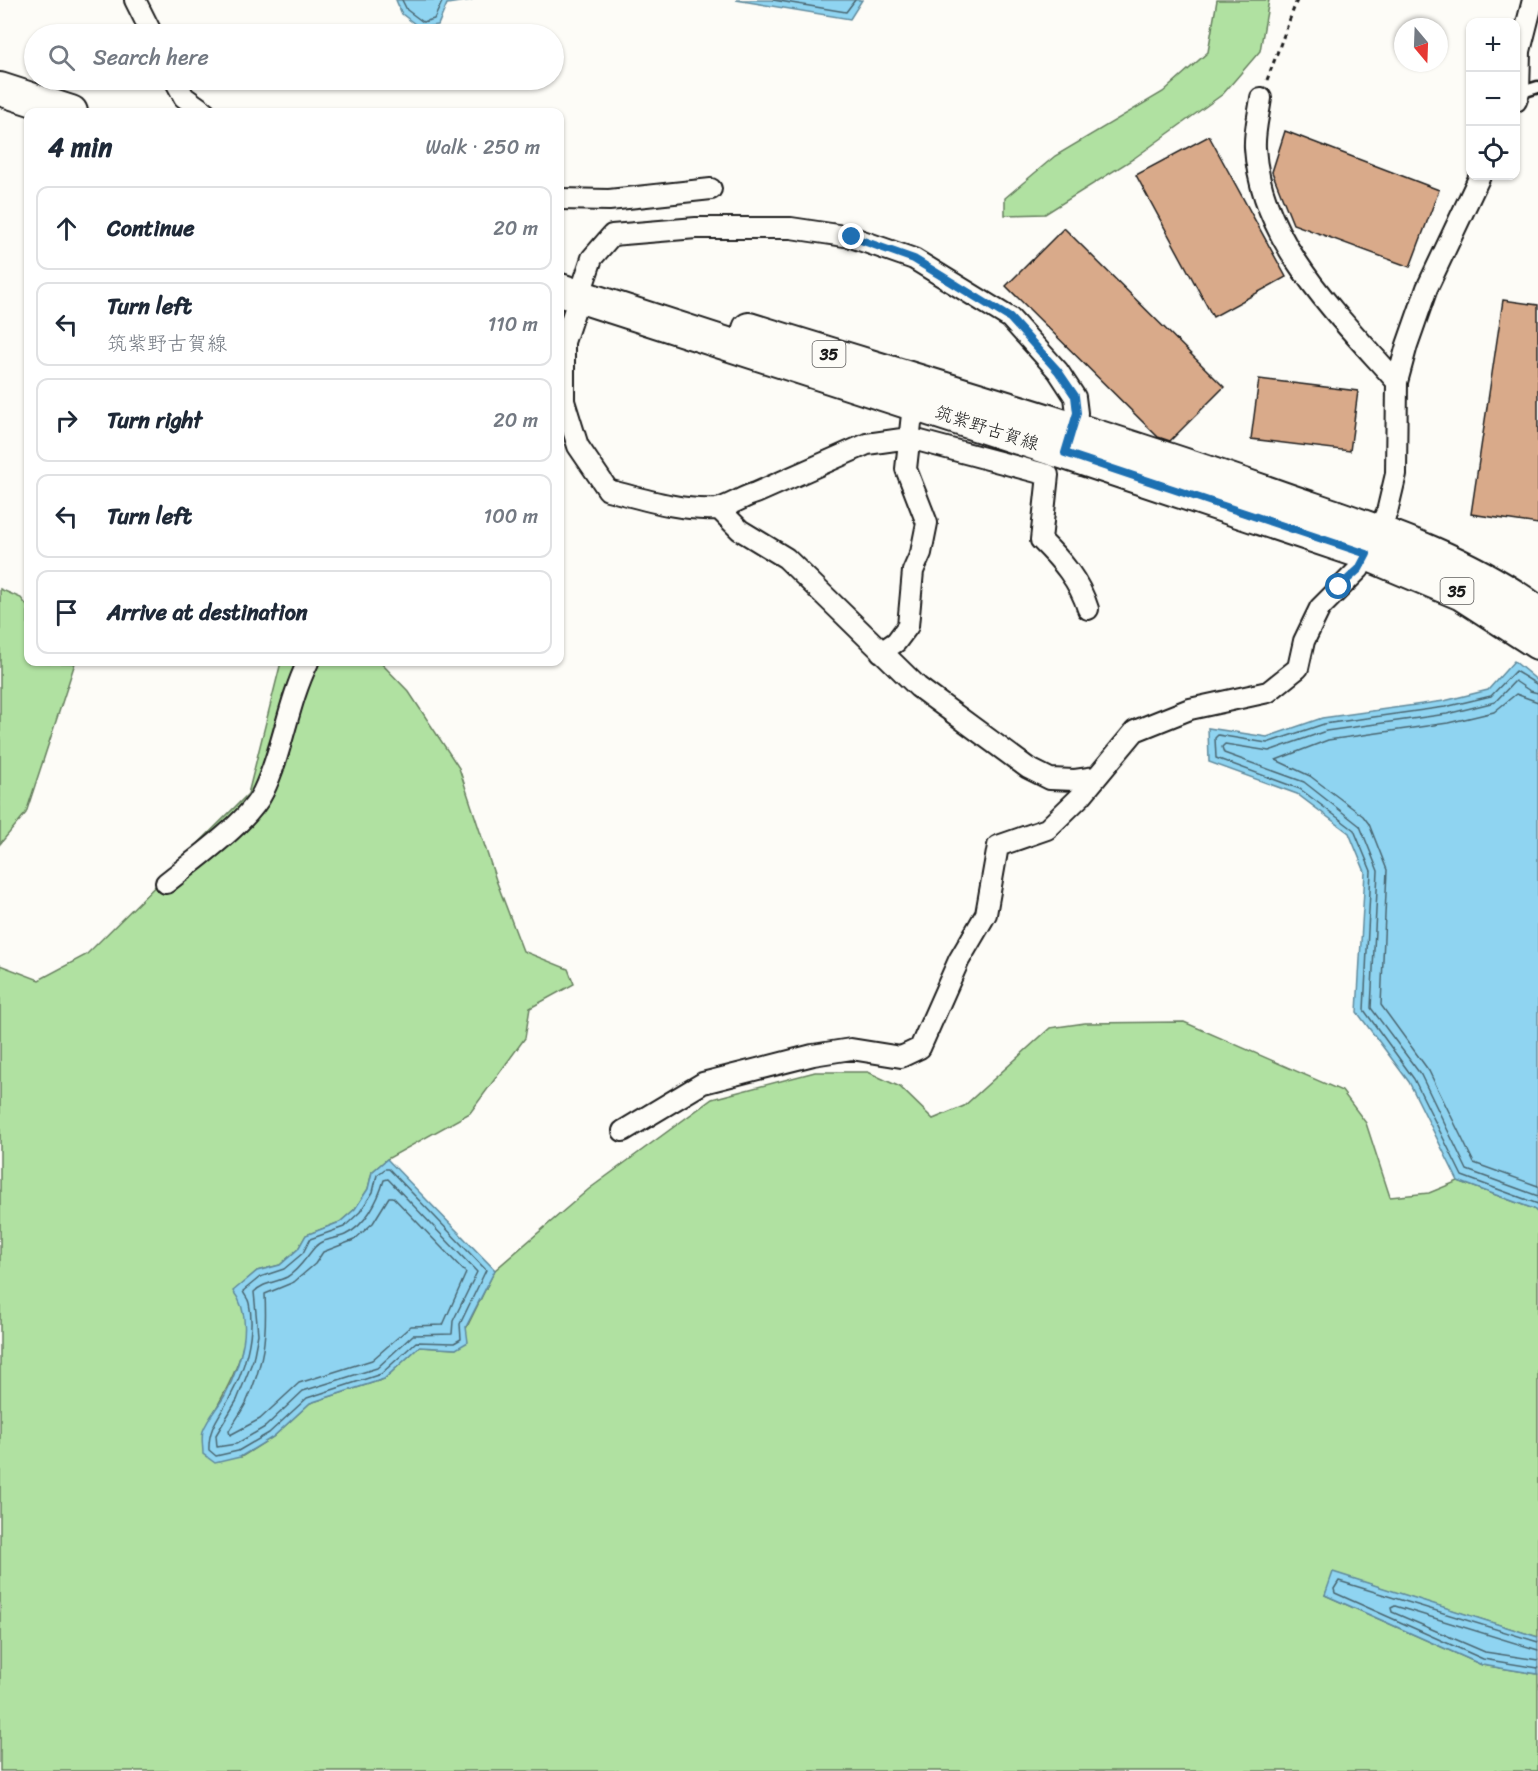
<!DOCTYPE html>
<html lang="en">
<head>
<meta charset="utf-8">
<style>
	:root { --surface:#fff; --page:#f6f6f7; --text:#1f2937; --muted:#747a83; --line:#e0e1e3 }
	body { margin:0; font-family:Sriracha,"Klee One",sans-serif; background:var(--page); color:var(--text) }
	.controls { position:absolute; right:18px; top:18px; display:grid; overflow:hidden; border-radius:12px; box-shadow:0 2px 4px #0004 }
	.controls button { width:54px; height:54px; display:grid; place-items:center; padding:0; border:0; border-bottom:2px solid var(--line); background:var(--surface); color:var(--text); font:30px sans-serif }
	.compass { position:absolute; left:1394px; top:18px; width:54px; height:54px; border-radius:50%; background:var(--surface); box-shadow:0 2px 4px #0004; rotate:161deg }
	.stop { position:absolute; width:18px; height:18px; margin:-14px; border:4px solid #1f6fb2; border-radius:50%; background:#fff }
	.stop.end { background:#1f6fb2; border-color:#fff; box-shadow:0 2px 6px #0008 }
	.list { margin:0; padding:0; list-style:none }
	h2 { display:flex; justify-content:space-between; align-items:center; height:78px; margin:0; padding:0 24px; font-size:26px }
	h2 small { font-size:20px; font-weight:400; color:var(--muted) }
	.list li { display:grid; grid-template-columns:39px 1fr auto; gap:18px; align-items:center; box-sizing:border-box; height:84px; margin:0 12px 12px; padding:0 12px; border:2px solid var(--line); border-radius:12px }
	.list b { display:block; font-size:22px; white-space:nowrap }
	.list p { margin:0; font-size:20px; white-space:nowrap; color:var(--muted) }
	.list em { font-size:20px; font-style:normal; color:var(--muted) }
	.icon { flex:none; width:33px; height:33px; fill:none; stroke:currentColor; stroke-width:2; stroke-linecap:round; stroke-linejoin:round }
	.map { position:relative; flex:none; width:1538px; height:1771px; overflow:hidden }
	.search { position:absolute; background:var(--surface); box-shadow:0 2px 4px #0004; left:24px; top:24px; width:540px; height:66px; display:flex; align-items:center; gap:15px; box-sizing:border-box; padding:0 21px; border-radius:33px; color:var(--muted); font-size:22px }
	.panel { position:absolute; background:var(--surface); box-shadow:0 2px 4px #0004; left:24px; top:108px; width:540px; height:558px; border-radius:12px }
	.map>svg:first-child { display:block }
	.green { fill:#b0e1a1; stroke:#667e5e; stroke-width:1.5 }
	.water { fill:#8fd4f1; stroke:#618a9c; stroke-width:1.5 }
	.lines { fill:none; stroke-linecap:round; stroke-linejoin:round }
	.shore { stroke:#4a6671; stroke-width:1.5 }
	.building { fill:#d9aa8a; stroke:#1c1c1c; stroke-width:1.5 }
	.service-casing { stroke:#1c1c1c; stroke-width:15 }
	.minor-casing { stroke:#1c1c1c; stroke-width:24 }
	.primary-casing { stroke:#1c1c1c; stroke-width:36 }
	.path { stroke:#1c1c1c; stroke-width:3; stroke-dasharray:4.5 4.5; stroke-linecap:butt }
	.service { stroke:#fdfcf7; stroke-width:10 }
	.minor { stroke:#fdfcf7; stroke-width:20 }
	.primary { stroke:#fdfcf7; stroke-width:32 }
	.route { stroke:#1f6fb2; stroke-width:8 }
	.labels { text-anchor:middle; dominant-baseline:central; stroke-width:6; stroke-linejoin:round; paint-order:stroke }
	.shield { fill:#fdfcf7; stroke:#605f5e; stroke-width:1.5 }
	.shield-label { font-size:16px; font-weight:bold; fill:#1c1c1c }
	.street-label { font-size:18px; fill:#1c1c1c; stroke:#fdfcf7 }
</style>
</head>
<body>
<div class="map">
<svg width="1538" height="1771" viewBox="0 0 1538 1771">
	<rect width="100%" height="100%" fill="#fdfcf7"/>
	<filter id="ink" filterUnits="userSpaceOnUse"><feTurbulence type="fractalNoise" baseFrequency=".0167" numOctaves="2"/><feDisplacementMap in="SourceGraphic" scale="12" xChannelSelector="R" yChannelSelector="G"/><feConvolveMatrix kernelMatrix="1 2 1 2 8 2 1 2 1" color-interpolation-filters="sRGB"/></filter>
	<g filter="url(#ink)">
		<path class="green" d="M1217 0H1269L1260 51 1223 94 1133 159 1045 214 1005 215V198L1055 156 1163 92 1208 52Z
			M0 589 21 598 28 607V662L75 663 26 813 0 844Z
			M281 662H380L409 692 459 768 496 880 523 951 568 969 574 984 530 1008 525 1038 470 1113 387 1159 372 1172 368 1189 355 1209 340 1222 306 1235 298 1249 280 1265 257 1271 234 1291C267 1331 222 1395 203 1433L241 1457 273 1437 310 1403 384 1379 419 1347 456 1349 495 1270 589 1189 712 1099 815 1072H868L900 1087 933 1119 964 1106 1050 1028 1085 1023 1184 1022 1342 1091 1366 1123 1390 1197 1429 1193 1458 1181 1534 1209 1538 1213V1637L1334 1573 1325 1595 1482 1665 1538 1674V1771H0V965L39 980 86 955 248 794Z"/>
		<path class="water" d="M396 0H472L447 4 438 25 420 28 402 14Z
			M736 0H862L850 19Z
			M1514 661 1538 681V1213L1534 1209 1458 1181 1409 1082 1357 1012 1365 872 1349 833 1297 794 1209 762 1208 728 1267 737 1322 718 1444 701 1488 690Z
			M387 1159 495 1270 466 1327 468 1342 456 1349 419 1347 384 1379 310 1403 273 1437 240 1457 215 1463 203 1454C203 1447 201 1437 203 1431 208 1418 218 1407 225 1395 240 1366 256 1319 233 1291L257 1271 280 1265 298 1249 306 1235 340 1222 355 1209 368 1189 372 1172Z
			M1333 1572 1538 1637V1674L1482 1665 1325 1595Z"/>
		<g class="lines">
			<path class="shore" d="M402 0 407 10 423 22 434 19 443 0
				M773 0 846 12 855 0
				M1538 685 1515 671 1491 696 1445 707 1324 724 1267 743 1218 735 1215 738 1216 758 1300 789 1354 830 1371 871 1364 1010 1414 1079 1462 1176 1538 1204
				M1538 693 1530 691 1515 681 1495 702 1447 714 1326 731 1269 751 1225 744 1222 747 1224 753 1304 782 1360 826 1378 871 1371 1008 1421 1075 1467 1170 1538 1196
				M1538 702 1516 694 1494 712 1448 723 1328 740 1276 760 1310 776 1363 816 1369 824 1387 870 1381 1005 1429 1071 1474 1163 1538 1186
				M385 1169H389L486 1270 460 1324 461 1339 454 1343 416 1342 381 1374 307 1398 269 1433 238 1451 216 1456 209 1450C208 1428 219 1417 229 1399 244 1372 256 1333 249 1303 248 1298 244 1295 243 1291L260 1277 284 1269 303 1253 310 1239 344 1227 360 1212 373 1192 377 1175Z
				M388 1179 477 1272 453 1321 452 1334 413 1335 377 1368 303 1391 265 1427 236 1444 217 1447 216 1435 237 1400 253 1360 258 1334 254 1292C264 1282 275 1283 287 1277 300 1269 306 1257 315 1247 321 1239 336 1239 345 1235 365 1226 378 1201 384 1180Z
				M393 1197 466 1273 443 1325 411 1326 372 1360 299 1383 260 1419 230 1435 229 1431C234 1422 241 1413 246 1403 264 1364 267 1336 265 1294L294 1282 315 1264 323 1252 354 1240 373 1223 389 1197Z
				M1538 1642 1339 1581 1334 1589 1335 1593 1483 1659 1538 1668
				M1538 1650 1395 1606 1391 1608 1392 1612 1485 1652 1538 1660"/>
		</g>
		<path class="building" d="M1285 131 1439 190 1410 267 1293 224 1272 172Z
			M1209 136 1286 277 1213 317 1136 175Z
			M1064 228 1224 387 1170 441 1158 437 1006 286Z
			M1503 300 1538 305V524L1471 514Z
			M1259 379 1358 391 1350 451 1251 439Z"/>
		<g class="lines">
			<g class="service-casing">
				<path id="service" d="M1519 93 1538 87"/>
			</g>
			<g class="minor-casing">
				<path id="minor" d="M135 0 152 34
					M175 80 184 97 205 112
					M1261 98C1259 114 1254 132 1255 148 1261 243 1338 315 1397 382
					M1516 101 1519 93 1520 51 1533 0
					M560 199 609 200 711 189
					M1069 439 1077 413 1075 397 1058 371 1010 318 914 259 851 237 791 228H696L612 235 592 258 564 342V401L578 446 608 490C643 499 680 511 716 509 726 508 744 496 756 493L867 444 909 438 1048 475 1041 540C1062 561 1079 580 1088 609
					M719 509 740 530 786 558 918 687 1028 768 1050 779 1075 780 1096 777
					M881 652 896 642 908 626 913 571 921 553 927 523 906 469 913 405
					M166 883C193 861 249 822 263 792 283 751 287 705 308 662
					M623 1131 703 1083 813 1055 851 1049 901 1057 920 1048 959 960 986 914 998 846 1047 829 1081 796 1135 731 1190 709 1268 692 1298 668 1304 641 1320 608 1359 569 1387 512 1396 474 1397 382 1407 345 1427 288 1480 176"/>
			</g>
			<g class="primary-casing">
				<path id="primary" d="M0 89 71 112
					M560 290 1065 453 1367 554 1462 594 1538 643
					M749 329C927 384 1106 436 1282 498 1368 528 1465 557 1538 613"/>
			</g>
			<path class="path" d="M1267 80 1297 0"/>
			<use href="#service" class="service"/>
			<use href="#minor" class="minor"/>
			<use href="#primary" class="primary"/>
		</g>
	</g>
	<g class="lines" filter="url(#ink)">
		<path class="route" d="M852 237 914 259 1010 318 1058 371 1075 396 1077 413 1065 453 1367 554 1359 569 1339 587"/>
	</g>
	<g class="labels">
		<g class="shield">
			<rect x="812.5" y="341" width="33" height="26" rx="4.5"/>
			<rect x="1440.5" y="578" width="33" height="26" rx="4.5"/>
		</g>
		<g class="shield-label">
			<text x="829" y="354">35</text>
			<text x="1457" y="591">35</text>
		</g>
		<g class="street-label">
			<text transform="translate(987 428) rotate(18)">筑紫野古賀線</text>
		</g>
	</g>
</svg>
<div class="controls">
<button>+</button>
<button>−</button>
<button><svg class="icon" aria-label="locate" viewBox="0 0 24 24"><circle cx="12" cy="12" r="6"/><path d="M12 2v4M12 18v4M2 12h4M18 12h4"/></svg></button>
</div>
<svg class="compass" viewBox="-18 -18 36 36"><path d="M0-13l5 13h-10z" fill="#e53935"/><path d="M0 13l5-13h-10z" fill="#747a83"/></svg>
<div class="stop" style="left:1339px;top:587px"></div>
<div class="stop end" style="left:852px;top:237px"></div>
<div class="search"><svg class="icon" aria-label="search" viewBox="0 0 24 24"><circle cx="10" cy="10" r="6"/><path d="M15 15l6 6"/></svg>Search here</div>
<section class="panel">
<h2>4 min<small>Walk · 250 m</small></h2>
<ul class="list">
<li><svg class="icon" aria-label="ahead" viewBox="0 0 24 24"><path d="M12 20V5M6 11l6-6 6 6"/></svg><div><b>Continue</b></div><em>20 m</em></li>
<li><svg class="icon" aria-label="left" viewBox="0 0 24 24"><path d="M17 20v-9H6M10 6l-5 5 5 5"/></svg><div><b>Turn left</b><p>筑紫野古賀線</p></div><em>110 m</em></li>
<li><svg class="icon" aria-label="right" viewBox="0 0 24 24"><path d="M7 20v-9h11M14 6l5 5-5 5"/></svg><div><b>Turn right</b></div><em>20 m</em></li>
<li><svg class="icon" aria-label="left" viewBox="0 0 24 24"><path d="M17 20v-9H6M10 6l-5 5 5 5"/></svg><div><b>Turn left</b></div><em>100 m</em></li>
<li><svg class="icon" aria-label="arrive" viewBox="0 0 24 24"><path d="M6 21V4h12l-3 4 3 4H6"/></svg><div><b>Arrive at destination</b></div></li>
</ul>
</section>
</div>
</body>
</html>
